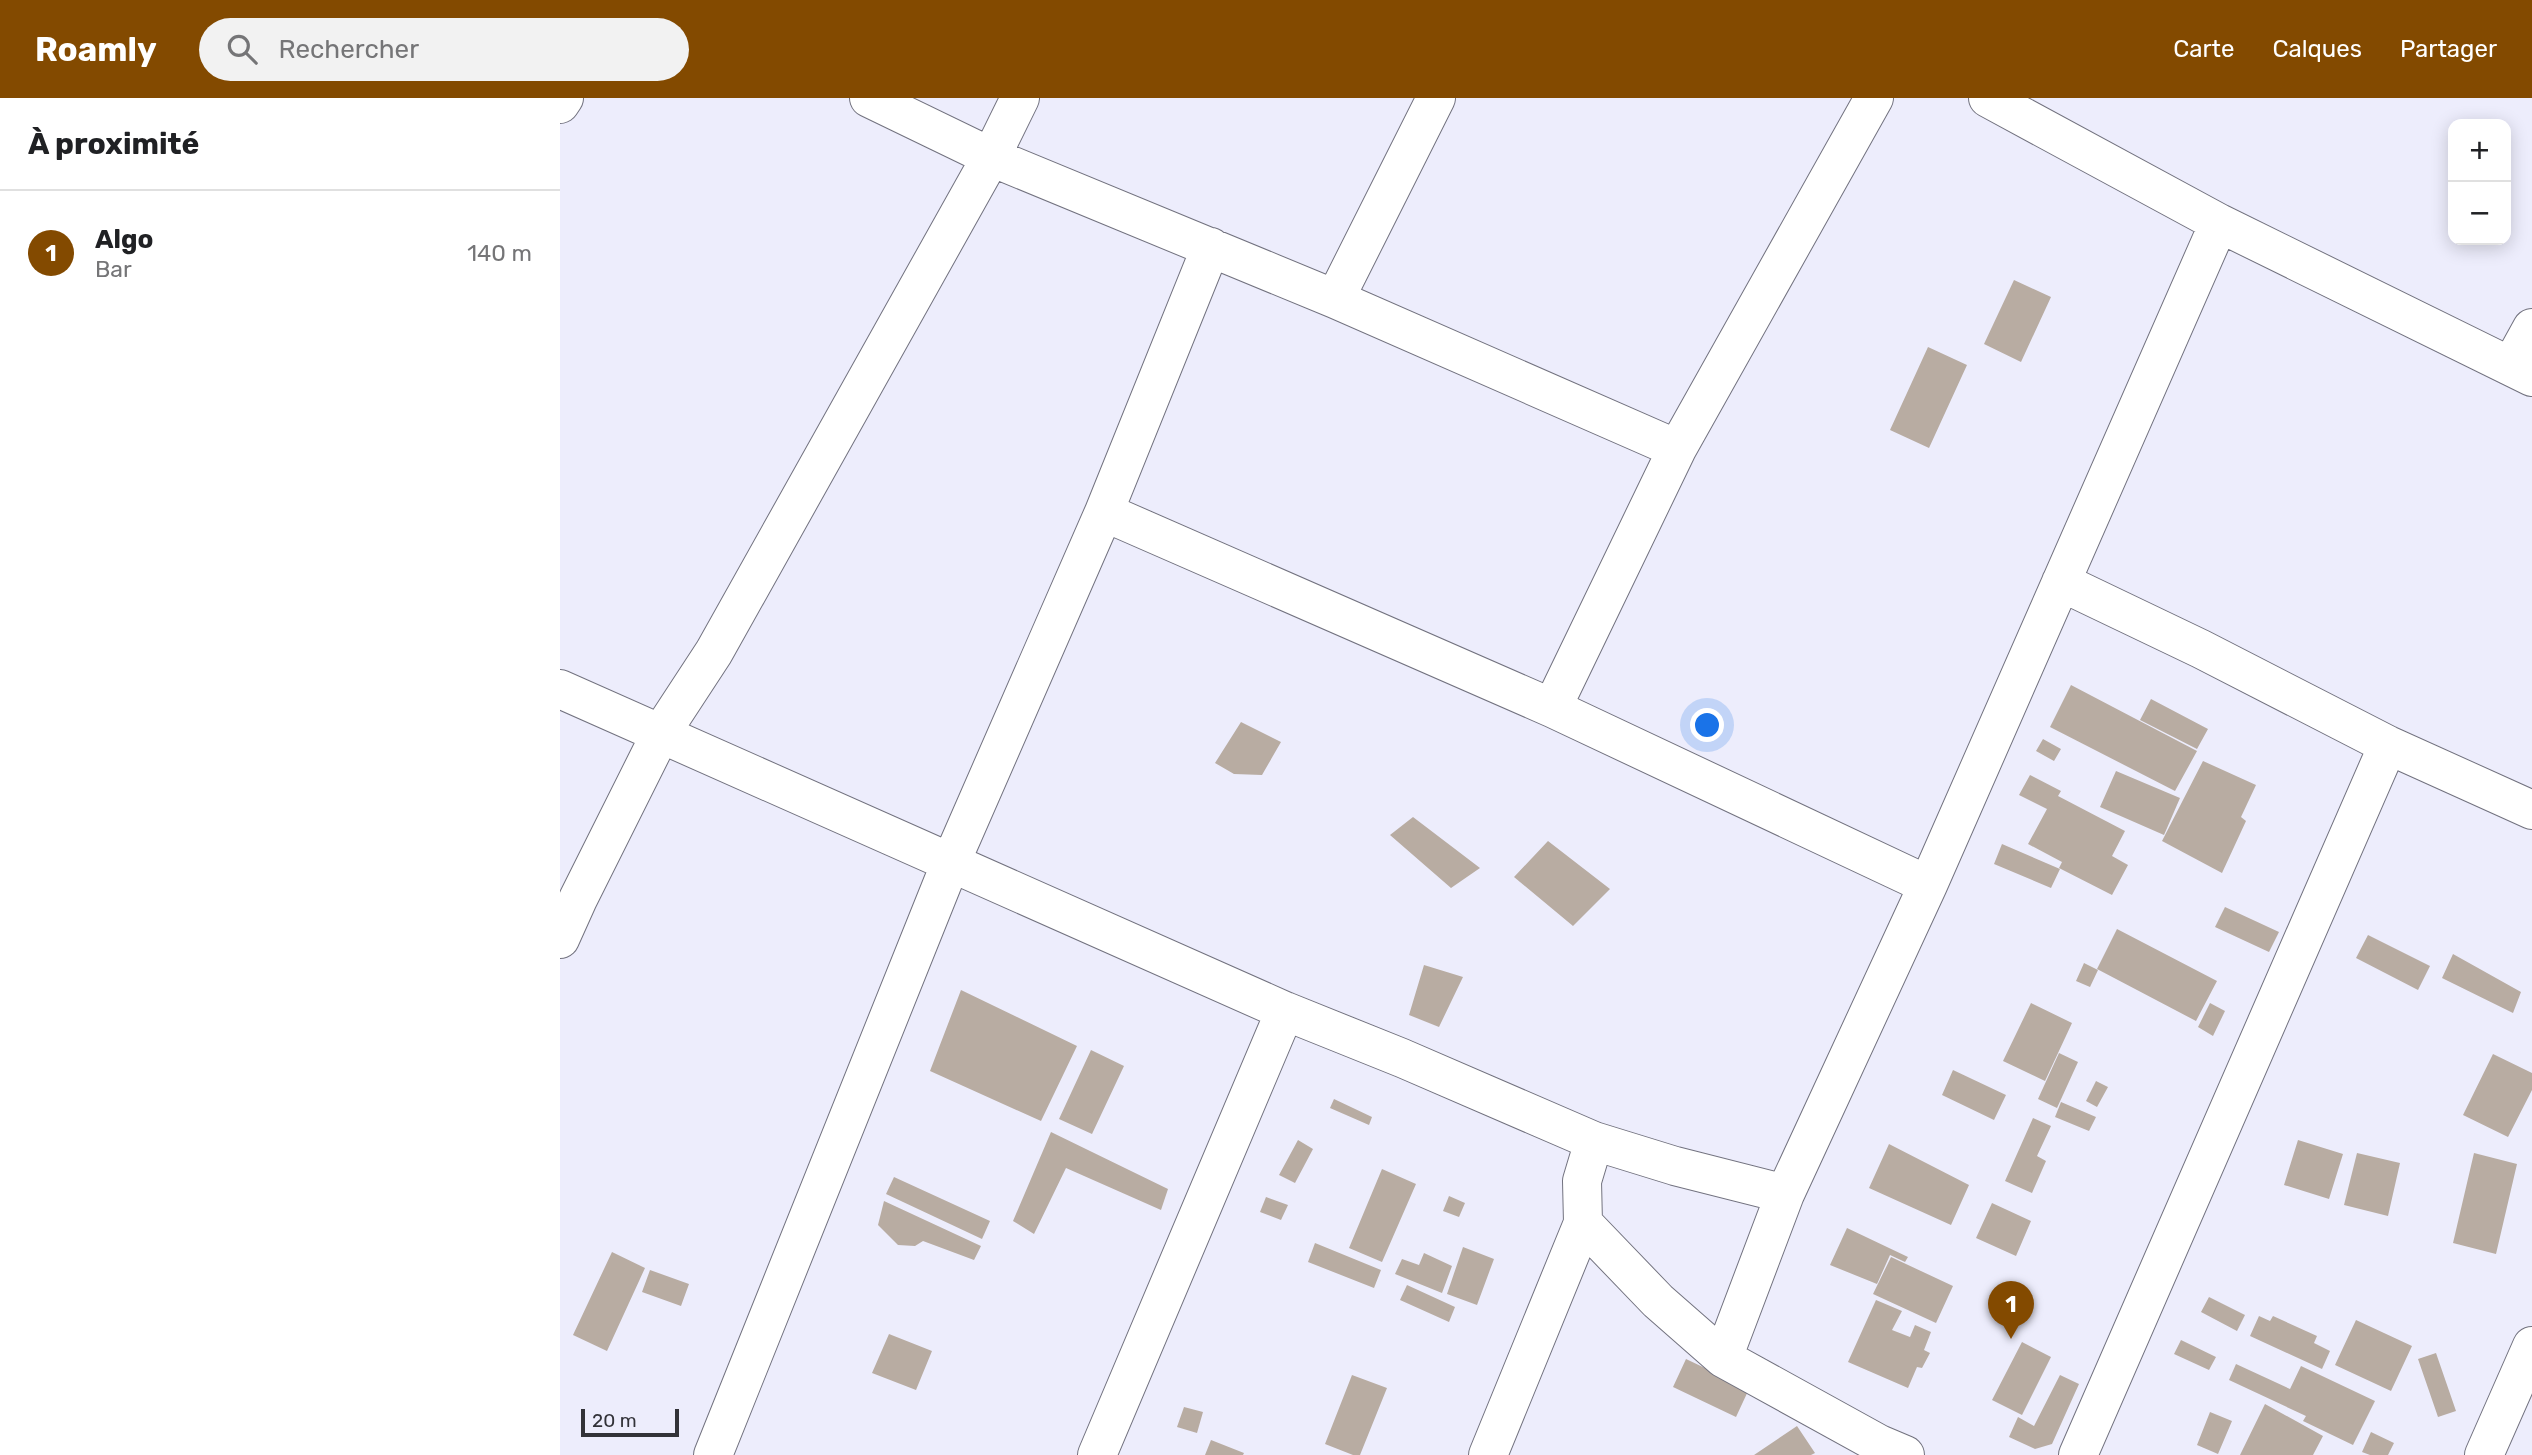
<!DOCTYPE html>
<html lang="fr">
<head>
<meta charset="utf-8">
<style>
	:root { --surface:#fff; --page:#f2f2f2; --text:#202124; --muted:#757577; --line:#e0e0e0; --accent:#834a00 }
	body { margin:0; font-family:Rubik,sans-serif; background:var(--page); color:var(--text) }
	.controls { position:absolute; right:21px; top:21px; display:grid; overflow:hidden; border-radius:14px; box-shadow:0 4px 18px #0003 }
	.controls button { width:63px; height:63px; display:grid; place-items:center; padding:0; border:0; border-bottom:2px solid var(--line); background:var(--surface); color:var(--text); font:35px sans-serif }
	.scale { position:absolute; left:21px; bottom:18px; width:98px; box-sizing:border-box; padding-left:7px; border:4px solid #323238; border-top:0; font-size:19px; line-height:24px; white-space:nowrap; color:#323238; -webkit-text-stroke:5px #ededfc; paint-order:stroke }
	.you { position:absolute; left:1148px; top:628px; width:24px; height:24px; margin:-18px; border:5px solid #fff; border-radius:50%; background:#1a73e8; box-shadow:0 0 0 10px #1a73e833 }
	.badge { display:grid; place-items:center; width:46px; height:46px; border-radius:50%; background:var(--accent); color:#fff; font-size:23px; font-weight:700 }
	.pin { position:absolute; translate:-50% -58px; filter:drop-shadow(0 2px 4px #0008) }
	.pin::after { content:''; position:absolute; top:37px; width:24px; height:21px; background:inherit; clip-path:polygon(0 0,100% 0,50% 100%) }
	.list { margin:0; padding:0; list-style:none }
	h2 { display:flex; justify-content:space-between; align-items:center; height:91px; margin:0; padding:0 28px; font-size:30px }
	h2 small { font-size:23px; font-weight:400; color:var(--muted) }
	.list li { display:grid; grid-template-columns:46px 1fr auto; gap:21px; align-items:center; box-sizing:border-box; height:126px; padding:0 28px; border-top:2px solid var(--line) }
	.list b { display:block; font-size:26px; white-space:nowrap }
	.list p { margin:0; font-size:23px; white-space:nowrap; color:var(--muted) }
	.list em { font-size:23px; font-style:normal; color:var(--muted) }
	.icon { flex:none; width:38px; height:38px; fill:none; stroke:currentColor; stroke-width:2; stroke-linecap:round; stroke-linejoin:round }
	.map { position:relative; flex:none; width:1972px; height:1357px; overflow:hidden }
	header { display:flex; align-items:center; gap:42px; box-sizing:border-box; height:98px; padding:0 35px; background:var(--accent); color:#fff }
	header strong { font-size:33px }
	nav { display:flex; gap:38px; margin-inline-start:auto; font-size:24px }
	.search { width:490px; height:63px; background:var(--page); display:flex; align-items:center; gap:18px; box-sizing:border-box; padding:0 24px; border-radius:38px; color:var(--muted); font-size:26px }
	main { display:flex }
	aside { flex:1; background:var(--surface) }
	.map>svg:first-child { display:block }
	.building { fill:#b8aca2 }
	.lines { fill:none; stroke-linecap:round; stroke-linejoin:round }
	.minor-casing { stroke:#72727f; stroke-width:40 }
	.minor { stroke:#fff; stroke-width:38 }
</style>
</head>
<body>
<header>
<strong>Roamly</strong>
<div class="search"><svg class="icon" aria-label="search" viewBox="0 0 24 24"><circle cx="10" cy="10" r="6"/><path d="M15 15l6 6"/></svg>Rechercher</div>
<nav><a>Carte</a><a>Calques</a><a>Partager</a></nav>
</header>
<main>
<aside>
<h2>À proximité<small></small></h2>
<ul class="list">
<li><span class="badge">1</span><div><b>Algo</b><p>Bar</p></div><em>140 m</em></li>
</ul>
</aside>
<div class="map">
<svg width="1972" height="1357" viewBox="0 0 1972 1357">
	<rect width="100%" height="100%" fill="#ededfc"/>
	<path class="building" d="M1454 182 1491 199 1461 264 1424 246Z
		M1368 249 1407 267 1369 350 1330 332Z
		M1511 587 1637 653 1615 693 1490 629Z
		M1591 601 1648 631 1637 651 1580 622Z
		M681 624 721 644 702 677 674 676 655 665Z
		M1483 641 1501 651 1494 663 1476 653Z
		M1643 663 1696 687 1681 719 1686 723 1662 775 1602 743Z
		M1556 673 1620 700 1604 737 1540 709Z
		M1470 677 1501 693 1498 698 1565 733 1552 758 1568 767 1552 797 1499 770 1502 764 1468 746 1487 711 1459 697Z
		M853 719 920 770 891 790 830 737Z
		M988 743 1050 791 1013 828 954 779Z
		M1442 746 1500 771 1491 790 1434 766Z
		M1665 809 1719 834 1709 854 1655 829Z
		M1557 831 1657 883 1636 923 1537 871Z
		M1808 837 1870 868 1858 892 1796 860Z
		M1893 856 1961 894 1953 915 1882 880Z
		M1524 865 1538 872 1530 889 1516 883Z
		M864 867 903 879 879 929 849 917Z
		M401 892 517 948 481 1023 370 973Z
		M1471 905 1512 925 1485 983 1443 963Z
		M1650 905 1665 913 1653 938 1638 929Z
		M531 952 564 968 532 1036 499 1021Z
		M1499 955 1518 964 1497 1010 1478 1001Z
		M1933 956 1972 975V992L1948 1039 1903 1017Z
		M1393 972 1446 997 1434 1022 1382 997Z
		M1536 983 1548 989 1537 1009 1526 1003Z
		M774 1001 812 1019 809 1027 770 1010Z
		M1501 1004 1536 1019 1529 1033 1495 1019Z
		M1473 1020 1491 1028 1477 1058 1486 1063 1472 1095 1445 1083Z
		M491 1034 608 1091 601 1112 506 1070 474 1136 453 1123Z
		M738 1042 753 1051 735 1085 719 1077Z
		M1738 1042 1783 1056 1769 1101 1724 1087Z
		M1329 1046 1409 1087 1391 1127 1309 1090Z
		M1797 1055 1840 1065 1828 1118 1784 1107Z
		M1914 1055 1957 1066 1936 1156 1893 1145Z
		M822 1071 856 1086 822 1164 789 1150Z
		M334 1079 430 1123 422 1141 326 1096Z
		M889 1098 905 1105 899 1119 883 1113Z
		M706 1099 728 1107 721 1122 700 1114Z
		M324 1103 421 1148 414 1162 363 1143 355 1148 338 1147 318 1127Z
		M1432 1105 1471 1123 1456 1158 1416 1140Z
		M1287 1130 1348 1159 1345 1164 1330 1157 1317 1186 1270 1167Z
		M755 1145 821 1172 814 1190 748 1164Z
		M903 1149 934 1161 917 1207 887 1196Z
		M52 1154 85 1170 47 1253 13 1237Z
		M864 1155 892 1168 882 1195 835 1176 842 1161 859 1167Z
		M1331 1159 1393 1188 1376 1225 1313 1196Z
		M90 1172 129 1186 121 1208 82 1194Z
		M847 1187 895 1209 889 1224 840 1202Z
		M1649 1199 1685 1217 1677 1233 1641 1214Z
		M1316 1202 1342 1213 1332 1232 1350 1239 1355 1227 1371 1234 1364 1252 1370 1255 1362 1270 1357 1269 1348 1290 1288 1264Z
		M1699 1218 1710 1223 1713 1218 1757 1238 1754 1245 1770 1253 1762 1271 1690 1238Z
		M1796 1222 1852 1248 1831 1293 1775 1267Z
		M329 1236 372 1253 356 1292 312 1275Z
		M1621 1242 1656 1259 1649 1272 1614 1256Z
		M1462 1244 1491 1259 1462 1317 1432 1302Z
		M1876 1255 1896 1313 1878 1319 1858 1261Z
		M1126 1261 1189 1291 1176 1319 1113 1289Z
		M1676 1266 1730 1291 1741 1268 1815 1303 1793 1347 1743 1323 1746 1318 1669 1282Z
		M792 1277 827 1290 800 1357H793L765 1346Z
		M1500 1277 1519 1286 1492 1346 1475 1351 1449 1339 1458 1319 1474 1328Z
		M1705 1306 1763 1338 1753 1357H1680Z
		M624 1309 643 1314 637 1335 617 1329Z
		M1650 1314 1672 1323 1658 1356 1637 1347Z
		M1237 1328 1255 1355 1251 1357H1194Z
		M1811 1334 1834 1345 1828 1357H1810L1802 1354Z
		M651 1342 684 1355 683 1357H645Z"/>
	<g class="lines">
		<g class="minor-casing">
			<path id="minor" d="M309 0 431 59 775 201 1117 351
				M1428 0 1659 125 1972 279
				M0 6 4 0
				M775 201 876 0
				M1951 268 1972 230
				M544 414 992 610 1368 787
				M1501 484 1641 551 1828 647 1972 712
				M0 591 725 913 842 960 1034 1043 1115 1068 1225 1096
				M992 610 1117 351 1314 0
				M0 841 18 801 101 635 154 554 431 59 460 0
				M1034 1043 1022 1083 1023 1125 1098 1203 1163 1260 1319 1346 1345 1357
				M1163 1260 1225 1096 1368 787 1659 125
				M153 1357 391 764 544 414 651 149
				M537 1357 725 913
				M928 1357 1023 1125
				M1518 1357 1828 647
				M1924 1357 1972 1248"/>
		</g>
		<use href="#minor" class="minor"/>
	</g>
</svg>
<div class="controls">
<button>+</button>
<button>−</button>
</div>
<div class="scale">20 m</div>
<div class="you"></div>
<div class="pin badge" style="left:1451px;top:1241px">1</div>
</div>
</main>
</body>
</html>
